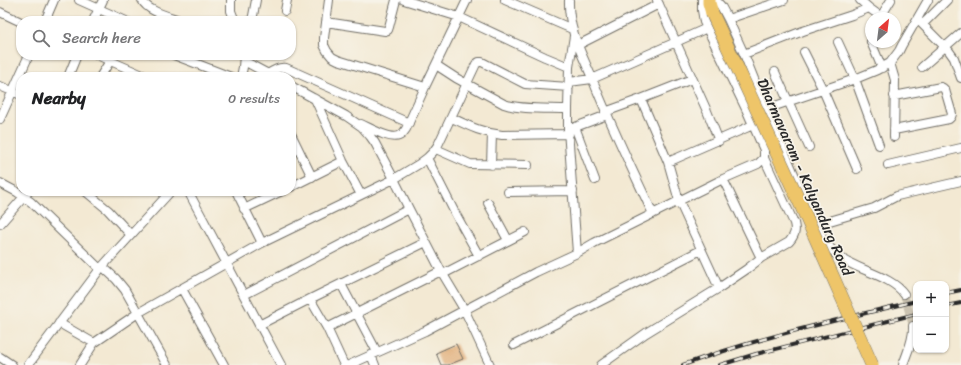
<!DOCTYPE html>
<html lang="en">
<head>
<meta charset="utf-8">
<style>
	:root { --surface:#fff; --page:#f2f2f2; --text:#202124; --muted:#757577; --line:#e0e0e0 }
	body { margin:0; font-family:Sriracha,sans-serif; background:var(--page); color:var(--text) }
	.controls { position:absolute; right:12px; bottom:12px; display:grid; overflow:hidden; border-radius:8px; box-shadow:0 1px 3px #0004 }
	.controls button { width:36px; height:36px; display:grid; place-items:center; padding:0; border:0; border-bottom:1px solid var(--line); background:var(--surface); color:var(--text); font:20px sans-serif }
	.compass { position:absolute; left:865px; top:12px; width:36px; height:36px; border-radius:50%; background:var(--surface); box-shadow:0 1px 3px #0004; rotate:28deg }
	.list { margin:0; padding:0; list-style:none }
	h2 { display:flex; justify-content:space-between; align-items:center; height:52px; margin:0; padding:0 16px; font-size:17px }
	h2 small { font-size:13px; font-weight:400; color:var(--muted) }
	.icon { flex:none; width:22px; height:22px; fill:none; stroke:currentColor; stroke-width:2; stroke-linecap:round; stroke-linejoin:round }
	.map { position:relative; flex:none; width:961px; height:365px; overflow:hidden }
	.search { position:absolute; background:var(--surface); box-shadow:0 1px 3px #0004; left:16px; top:16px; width:280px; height:44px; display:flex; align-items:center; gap:10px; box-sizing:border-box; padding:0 14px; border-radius:16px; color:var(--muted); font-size:15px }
	.panel { position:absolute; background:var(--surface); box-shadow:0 1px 3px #0004; left:16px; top:72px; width:280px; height:124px; border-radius:16px }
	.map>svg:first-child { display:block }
	.building { fill:#e1af7a }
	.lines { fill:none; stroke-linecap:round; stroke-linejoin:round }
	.street-tunnel { stroke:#cbc3b1; stroke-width:8; stroke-dasharray:8 4; stroke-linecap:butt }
	.street-casing { stroke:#716e66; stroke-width:10 }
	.primary-casing { stroke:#716e66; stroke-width:14 }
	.street { stroke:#fff; stroke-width:8 }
	.primary { stroke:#eec569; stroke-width:13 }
	.rail-casing { stroke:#2b2b2b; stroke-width:4 }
	.rail { stroke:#f7f3e8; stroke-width:2.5; stroke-dasharray:8; stroke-linecap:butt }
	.primary-bridge-casing { stroke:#716e66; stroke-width:14; stroke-linecap:butt }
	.primary-bridge { stroke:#eec569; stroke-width:13 }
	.labels { text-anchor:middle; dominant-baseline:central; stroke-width:3.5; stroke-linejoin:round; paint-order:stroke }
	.street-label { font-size:15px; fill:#2b2b2b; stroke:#f7f3e8 }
</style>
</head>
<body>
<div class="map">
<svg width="961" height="365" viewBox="0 0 961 365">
	<rect width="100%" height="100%" fill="#f7f3e8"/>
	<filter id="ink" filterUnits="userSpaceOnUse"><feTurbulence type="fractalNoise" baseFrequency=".025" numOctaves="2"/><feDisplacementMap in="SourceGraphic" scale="8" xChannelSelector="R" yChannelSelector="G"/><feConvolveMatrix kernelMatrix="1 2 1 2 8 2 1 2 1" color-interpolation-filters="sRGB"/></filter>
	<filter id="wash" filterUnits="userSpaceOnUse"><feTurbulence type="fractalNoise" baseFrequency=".012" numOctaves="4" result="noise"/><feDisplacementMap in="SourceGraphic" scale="16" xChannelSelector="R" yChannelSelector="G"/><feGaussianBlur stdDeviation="0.9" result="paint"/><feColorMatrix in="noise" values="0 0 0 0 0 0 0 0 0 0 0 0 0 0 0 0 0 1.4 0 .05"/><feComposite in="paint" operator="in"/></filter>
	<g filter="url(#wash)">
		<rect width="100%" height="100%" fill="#f3e9d3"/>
		<g id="blocks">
			<path class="building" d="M456 344 463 359 448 365H441L436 353Z"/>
		</g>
	</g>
	<g filter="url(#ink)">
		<use href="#blocks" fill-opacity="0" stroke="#716e66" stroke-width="1"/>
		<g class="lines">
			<path class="street-tunnel" d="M904 294 913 326"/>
			<g class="street-casing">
				<path id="street" d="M79 0 126 21
					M142 0C148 12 169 16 182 21
					M231 0V11L235 21
					M329 0 324 38V45L327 51 332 57 338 60 425 87
					M404 0 459 17 545 57 569 67
					M505 0 572 29
					M569 0C568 29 581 52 592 78 610 124 632 169 653 214
					M657 0 707 111 719 141
					M716 0 721 6 728 19 744 54 766 109 810 211
					M860 0 869 8 880 16
					M285 11 287 0
					M0 12 21 22
					M880 18 891 0
					M728 19 784 0
					M917 19 949 51 954 58 961 78
					M45 21 54 0
					M93 21 103 0
					M252 21 256 0
					M326 22 385 31 388 30 389 27 396 0
					M923 24 947 0
					M574 36 569 67 568 109V130L577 253
					M838 42 855 79 879 145
					M871 42 882 68
					M578 45 659 4
					M804 52 823 90 857 169
					M744 54 803 31 852 15 869 8
					M97 55 147 77
					M174 55 231 77
					M244 61 272 76
					M890 63 895 80 894 137
					M436 65 456 78 504 104C521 110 549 108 568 109
					M922 67 961 33
					M775 72 809 147
					M268 74C274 70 279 67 286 68L409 123
					M68 77 77 55
					M100 77 110 61
					M241 77 243 67 244 55
					M569 82 592 79 676 42 707 28
					M0 86 21 95
					M291 86 346 116 362 127 370 136 375 143 394 179 409 209 441 271 465 311 490 365
					M315 99 343 161 361 195
					M641 99 668 162 679 201 719 288
					M766 109 855 79 877 70 890 63 899 51 902 45 928 0
					M605 112 641 99 692 79
					M452 118C469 126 483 133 502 135L569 134
					M0 119 29 55
					M361 124C370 128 390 140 399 136 402 135 404 132 406 129L425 87 467 0
					M575 127 595 180
					M570 129 607 115
					M894 130 949 119 951 117 952 114 945 90 943 88 941 87 894 96
					M291 134 312 177
					M436 149 470 164 528 165
					M427 158 455 213 479 256
					M668 162 753 125
					M491 165 492 134
					M888 165 961 148
					M723 179 761 258
					M0 183 17 192 31 202 100 269
					M291 187 343 161
					M85 191 108 210 131 235
					M188 191 281 365
					M236 191 262 243
					M508 192 573 191
					M488 203 508 240
					M244 209 282 191
					M0 224 29 191
					M816 225 874 208 897 196 961 181
					M818 229C823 239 829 248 838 256 856 270 892 276 904 294
					M103 267 116 279 125 290 167 365
					M443 274 525 232
					M341 284 377 352
					M182 289 224 365
					M244 295 409 209
					M310 299 327 328 344 365
					M59 323 94 343
					M259 325 310 299 426 242
					M327 328 441 271
					M514 345 701 250
					M371 355 375 365
					M0 357 12 365
					M28 365 100 269 171 191
					M80 365 94 343 138 313 262 243 394 179 419 164 427 158 433 152 438 145 476 64 479 62H482L525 84 569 87
					M349 365 425 331 536 272 577 253 594 243 723 179 758 164 764 158V150L746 109 704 22 702 10V0
					M601 365 646 333 719 288 747 269 761 258 789 242C795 235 796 231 794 223L764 158
					M903 365C907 352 914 340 913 326"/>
			</g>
			<g class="primary-casing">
				<path id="primary" d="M709 0V3L712 13"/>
			</g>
			<use href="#street" class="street"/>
			<use href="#primary" class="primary"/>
			<g class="rail-casing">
				<path id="rail" d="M946 293 961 290
					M946 306 961 303
					M683 365C759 337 838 320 916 301
					M720 365 756 354 916 314"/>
			</g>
			<use href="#rail" class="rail"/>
			<g class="primary-bridge-casing">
				<path id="primary-bridge" d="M712 13 800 203 872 365"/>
			</g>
			<use href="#primary-bridge" class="primary-bridge"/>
		</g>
	</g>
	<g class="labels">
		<g class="street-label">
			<text transform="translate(805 177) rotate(66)">Dharmavaram - Kalyandurg Road</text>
		</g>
	</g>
</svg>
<div class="controls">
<button>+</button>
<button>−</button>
</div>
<svg class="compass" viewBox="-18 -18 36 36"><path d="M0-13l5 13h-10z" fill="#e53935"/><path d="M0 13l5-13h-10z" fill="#757577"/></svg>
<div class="search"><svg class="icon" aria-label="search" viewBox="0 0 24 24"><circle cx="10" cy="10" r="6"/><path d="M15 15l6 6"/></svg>Search here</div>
<section class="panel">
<h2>Nearby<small>0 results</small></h2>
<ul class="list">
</ul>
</section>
</div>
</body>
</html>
